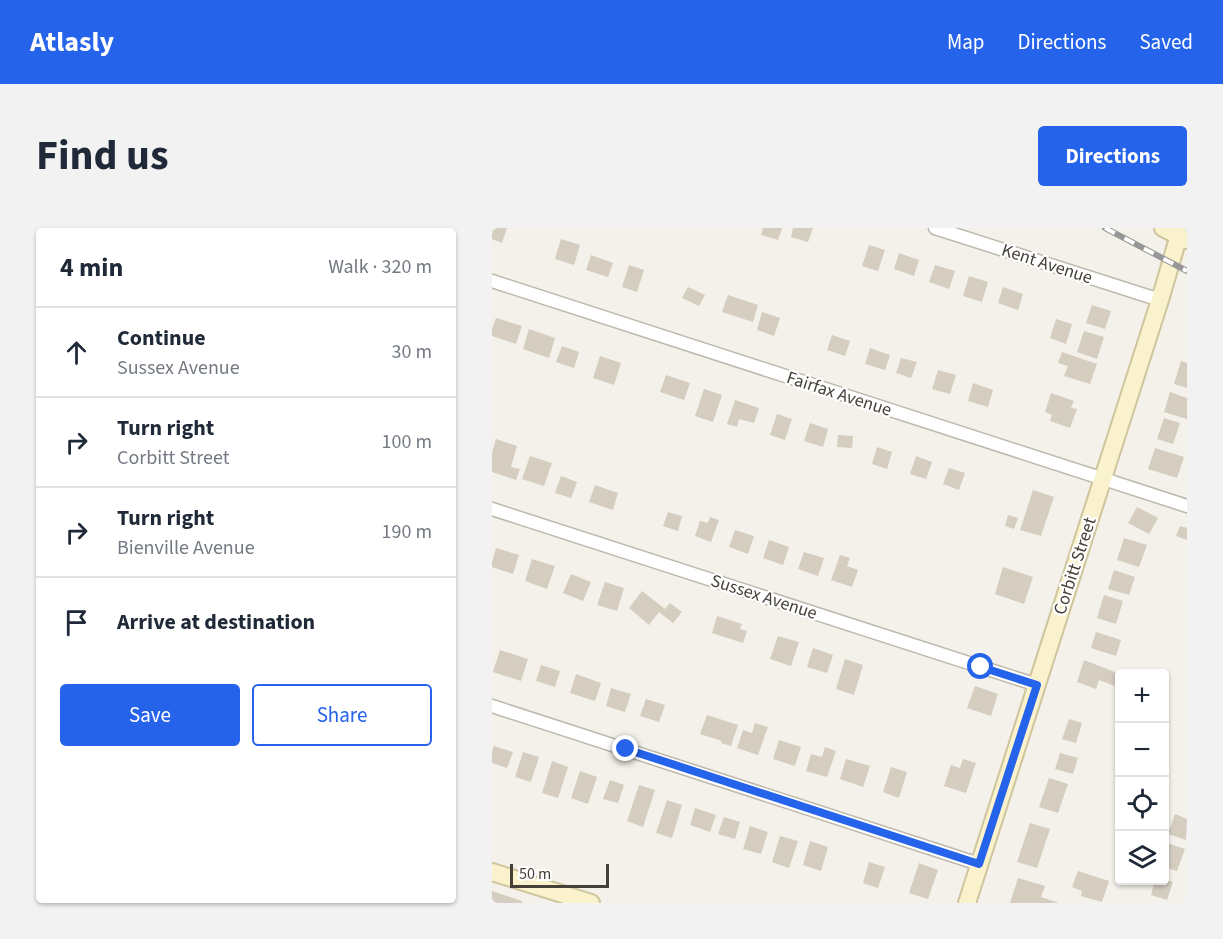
<!DOCTYPE html>
<html lang="en">
<head>
<meta charset="utf-8">
<style>
	:root { --surface:#fff; --page:#f2f2f3; --text:#1f2937; --muted:#747a83; --line:#e0e1e3; --accent:#2563eb }
	body { margin:0; font-family:"Source Sans 3",sans-serif; background:var(--page); color:var(--text) }
	.controls { position:absolute; right:18px; bottom:18px; display:grid; overflow:hidden; border-radius:6px; box-shadow:0 2px 4px #0004 }
	.controls button { width:54px; height:54px; display:grid; place-items:center; padding:0; border:0; border-bottom:2px solid var(--line); background:var(--surface); color:var(--text); font:30px sans-serif }
	.scale { position:absolute; left:18px; bottom:15px; width:99px; box-sizing:border-box; padding-left:6px; border:3px solid #464138; border-top:0; font-size:16px; line-height:21px; white-space:nowrap; color:#464138; -webkit-text-stroke:4px #fff; paint-order:stroke }
	.stop { position:absolute; width:18px; height:18px; margin:-14px; border:4px solid #2563eb; border-radius:50%; background:#fff }
	.stop.end { background:#2563eb; border-color:#fff; box-shadow:0 2px 6px #0008 }
	.list { margin:0; padding:0; list-style:none }
	h2 { display:flex; justify-content:space-between; align-items:center; height:78px; margin:0; padding:0 24px; font-size:26px }
	h2 small { font-size:20px; font-weight:400; color:var(--muted) }
	.list li { display:grid; grid-template-columns:39px 1fr auto; gap:18px; align-items:center; box-sizing:border-box; height:90px; padding:0 24px; border-top:2px solid var(--line) }
	.list b { display:block; font-size:22px; white-space:nowrap }
	.list p { margin:0; font-size:20px; white-space:nowrap; color:var(--muted) }
	.list em { font-size:20px; font-style:normal; color:var(--muted) }
	.actions { display:flex; gap:12px; padding:18px 24px }
	.actions a { flex:1; padding:14px 0; border:2px solid var(--accent); border-radius:6px; text-align:center; font-size:21px; color:var(--accent) }
	.actions .main { background:var(--accent); color:#fff }
	.icon { flex:none; width:33px; height:33px; fill:none; stroke:currentColor; stroke-width:2; stroke-linecap:round; stroke-linejoin:round }
	.map { position:relative; flex:none; width:695px; height:675px; overflow:hidden; border-radius:6px }
	header { display:flex; align-items:center; gap:36px; box-sizing:border-box; height:84px; padding:0 30px; background:var(--accent); color:#fff }
	header strong { font-size:28px }
	nav { display:flex; gap:33px; margin-inline-start:auto; font-size:21px }
	.intro { display:flex; align-items:center; justify-content:space-between; box-sizing:border-box; height:144px; padding:0 36px }
	h1 { margin:0; font-size:42px }
	.button { padding:15px 27px; border-radius:6px; background:var(--accent); color:#fff; font-size:21px; font-weight:700 }
	main { display:flex; gap:36px; padding:0 36px }
	aside { flex:1; background:var(--surface); border-radius:6px; box-shadow:0 2px 4px #0004 }
	.map>svg:first-child { display:block }
	.building { fill:#d4cdc0 }
	.lines { fill:none; stroke-linecap:round; stroke-linejoin:round }
	.street-casing { stroke:#beb9ad; stroke-width:15 }
	.secondary-casing { stroke:#cec59d; stroke-width:20 }
	.street { stroke:#fff; stroke-width:12 }
	.secondary { stroke:#faf1cd; stroke-width:16 }
	.rail-casing { stroke:#979797; stroke-width:6 }
	.rail { stroke:#fff; stroke-width:4; stroke-dasharray:11; stroke-linecap:butt }
	.route { stroke:#2563eb; stroke-width:8 }
	.labels { text-anchor:middle; dominant-baseline:central; stroke-width:4.5; stroke-linejoin:round; paint-order:stroke }
	.street-label { font-size:18px; fill:#464138; stroke:#fff }
</style>
</head>
<body>
<header>
<strong>Atlasly</strong>
<nav><a>Map</a><a>Directions</a><a>Saved</a></nav>
</header>
<div class="intro"><h1>Find us</h1><a class="button">Directions</a></div>
<main>
<aside>
<h2>4 min<small>Walk · 320 m</small></h2>
<ul class="list">
<li><svg class="icon" aria-label="ahead" viewBox="0 0 24 24"><path d="M12 20V5M6 11l6-6 6 6"/></svg><div><b>Continue</b><p>Sussex Avenue</p></div><em>30 m</em></li>
<li><svg class="icon" aria-label="right" viewBox="0 0 24 24"><path d="M7 20v-9h11M14 6l5 5-5 5"/></svg><div><b>Turn right</b><p>Corbitt Street</p></div><em>100 m</em></li>
<li><svg class="icon" aria-label="right" viewBox="0 0 24 24"><path d="M7 20v-9h11M14 6l5 5-5 5"/></svg><div><b>Turn right</b><p>Bienville Avenue</p></div><em>190 m</em></li>
<li><svg class="icon" aria-label="arrive" viewBox="0 0 24 24"><path d="M6 21V4h12l-3 4 3 4H6"/></svg><div><b>Arrive at destination</b></div></li>
</ul>
<div class="actions"><a class="main">Save</a><a>Share</a></div>
</aside>
<div class="map">
<svg width="695" height="675" viewBox="0 0 695 675">
	<rect width="100%" height="100%" fill="#f3f1e9"/>
	<path class="building" d="M0 0H15L10 15 0 11Z
		M271 0H290L286 12 269 7Z
		M301 0H321L316 14 299 9Z
		M69 11 88 17 82 37 63 31Z
		M377 17 393 22 386 43 370 38Z
		M407 25 427 32 422 48 402 41Z
		M99 27 121 35 116 49 94 42Z
		M137 37 152 42 145 64 130 59Z
		M443 37 463 43 457 61 437 54Z
		M477 48 496 54 490 74 471 68Z
		M196 59 213 67 207 78 190 70Z
		M511 59 531 66 526 82 506 75Z
		M236 67 266 77 261 94 230 84Z
		M600 77 619 83 613 101 594 95Z
		M270 84 288 90 282 108 265 102Z
		M4 90 30 98 24 116 0 108V101Z
		M564 91 580 96 574 116 558 110Z
		M37 101 63 110 57 130 31 121Z
		M592 103 612 109 605 131 585 124Z
		M340 107 358 113 353 128 335 122Z
		M70 118 87 124 82 140 64 134Z
		M378 120 398 127 393 142 373 136Z
		M570 124 605 136 598 156 572 148 576 138 566 135Z
		M108 128 129 135 122 157 101 150Z
		M409 130 425 134 419 150 404 145Z
		M689 133 695 135V160L682 156Z
		M446 142 464 147 458 166 440 161Z
		M174 147 198 155 192 172 168 164Z
		M481 155 501 162 496 179 476 173Z
		M212 161 230 167 221 194 203 188Z
		M678 164 695 170V191L672 184Z
		M559 165 582 173 579 180 585 181 578 200 558 193 560 187 553 184Z
		M243 172 267 180 262 195 247 191 245 199 235 196Z
		M285 186 300 191 293 212 278 207Z
		M672 190 688 195 681 216 665 211Z
		M318 195 336 201 331 219 312 213Z
		M346 207 361 208 360 220 345 219Z
		M4 211 25 218 19 239 28 241 24 252 0 244V225Z
		M385 219 400 224 395 241 380 236Z
		M663 220 692 229 685 250 656 241Z
		M38 228 60 235 52 258 30 251Z
		M424 228 440 234 434 251 418 246Z
		M457 240 473 245 467 262 451 256Z
		M69 248 85 254 79 270 63 265Z
		M103 257 126 265 121 282 97 274Z
		M541 262 562 269 549 308 528 302Z
		M645 279 666 290 657 306 636 295Z
		M176 284 190 288 186 303 171 298Z
		M516 287 526 290 522 301 513 298Z
		M218 289 227 292 219 314 203 308 208 293 216 295Z
		M688 298 695 300V312L684 308Z
		M243 302 262 308 256 326 237 319Z
		M632 310 655 317 647 339 625 332Z
		M277 312 297 319 291 337 271 330Z
		M4 320 27 327 21 346 0 339V334Z
		M312 324 332 330 326 348 306 341Z
		M348 327 358 330 355 338 366 342 360 359 339 352Z
		M40 331 63 338 55 361 33 353Z
		M511 339 541 349 532 376 503 366Z
		M622 342 643 349 637 367 616 361Z
		M79 346 99 354 91 373 71 365Z
		M113 354 132 360 125 383 105 377Z
		M150 363 173 381 178 375 190 384 181 395 167 384 157 397 137 380Z
		M612 367 631 373 624 396 605 390Z
		M225 388 250 396 248 401 255 403 251 415 220 405Z
		M604 404 629 412 624 428 599 420Z
		M286 408 307 414 299 438 278 431Z
		M321 420 341 427 335 445 315 439Z
		M8 422 36 431 29 453 1 444Z
		M353 431 371 437 362 467 344 461Z
		M592 432 628 446V460L607 452 604 461 585 454Z
		M49 437 68 443 63 459 44 453Z
		M84 446 109 455 103 473 78 465Z
		M483 458 506 466 499 488 475 480Z
		M119 460 139 466 133 484 114 478Z
		M154 471 173 477 167 494 148 488Z
		M215 487 246 497 239 518 229 515 230 513 208 506Z
		M577 491 590 495 584 515 570 511Z
		M263 495 276 499 266 527 245 520 251 502 260 505Z
		M287 512 309 519 303 538 281 531Z
		M2 518 21 524 15 540 0 535V524Z
		M333 519 344 523 335 549 314 543 319 526 330 529Z
		M31 524 47 529 39 554 23 549Z
		M568 525 586 530 581 546 563 541Z
		M354 531 378 538 371 559 348 551Z
		M471 531 484 535 474 565 452 558 459 537 468 540Z
		M60 533 76 539 66 570 50 565Z
		M399 539 415 544 407 570 391 564Z
		M88 543 105 549 96 576 79 570Z
		M557 550 576 556 566 585 547 579Z
		M118 552 132 557 126 575 111 571Z
		M147 557 163 562 151 599 135 593Z
		M175 572 190 577 180 610 164 605Z
		M203 580 224 587 218 604 198 597Z
		M683 586 695 591 694 612 676 606Z
		M232 589 248 594 243 611 226 606Z
		M538 595 558 601 545 640 525 634Z
		M258 598 276 604 269 626 251 621Z
		M288 608 306 613 297 640 280 634Z
		M318 613 336 619 329 643 311 637Z
		M672 614 693 621 685 643 672 639Z
		M377 634 393 639 386 660 371 655Z
		M427 635 446 642 436 671 417 665Z
		M586 643 617 653 610 674 589 668 590 663 580 659Z
		M526 650 553 658 549 669 567 675H518Z
		M672 651 681 654 675 672 659 667 663 652H672Z
		M0 663 30 673V675H0Z"/>
	<g class="lines">
		<g class="street-casing">
			<path id="street" d="M443 0 668 72
				M0 53 695 278
				M0 281 545 457
				M0 478 487 636"/>
		</g>
		<g class="secondary-casing">
			<path id="secondary" d="M671 0 694 12
				M0 644 99 675
				M475 675 668 72 689 0"/>
		</g>
		<use href="#street" class="street"/>
		<use href="#secondary" class="secondary"/>
		<g class="rail-casing">
			<path id="rail" d="M613 0 695 43"/>
		</g>
		<use href="#rail" class="rail"/>
	</g>
	<g class="lines">
		<path class="route" d="M134 521 487 636 545 457 489 439"/>
	</g>
	<g class="labels">
		<g class="street-label">
			<text transform="translate(555 36) rotate(18)">Kent Avenue</text>
			<text transform="translate(347 166) rotate(18)">Fairfax Avenue</text>
			<text transform="translate(583 338) rotate(-72)">Corbitt Street</text>
			<text transform="translate(272 369) rotate(18)">Sussex Avenue</text>
		</g>
	</g>
</svg>
<div class="controls">
<button>+</button>
<button>−</button>
<button><svg class="icon" aria-label="locate" viewBox="0 0 24 24"><circle cx="12" cy="12" r="6"/><path d="M12 2v4M12 18v4M2 12h4M18 12h4"/></svg></button>
<button><svg class="icon" aria-label="layers" viewBox="0 0 24 24"><path d="M12 4l9 5-9 5-9-5zM3 14l9 5 9-5"/></svg></button>
</div>
<div class="scale">50 m</div>
<div class="stop" style="left:489px;top:439px"></div>
<div class="stop end" style="left:134px;top:521px"></div>
</div>
</main>
</body>
</html>
